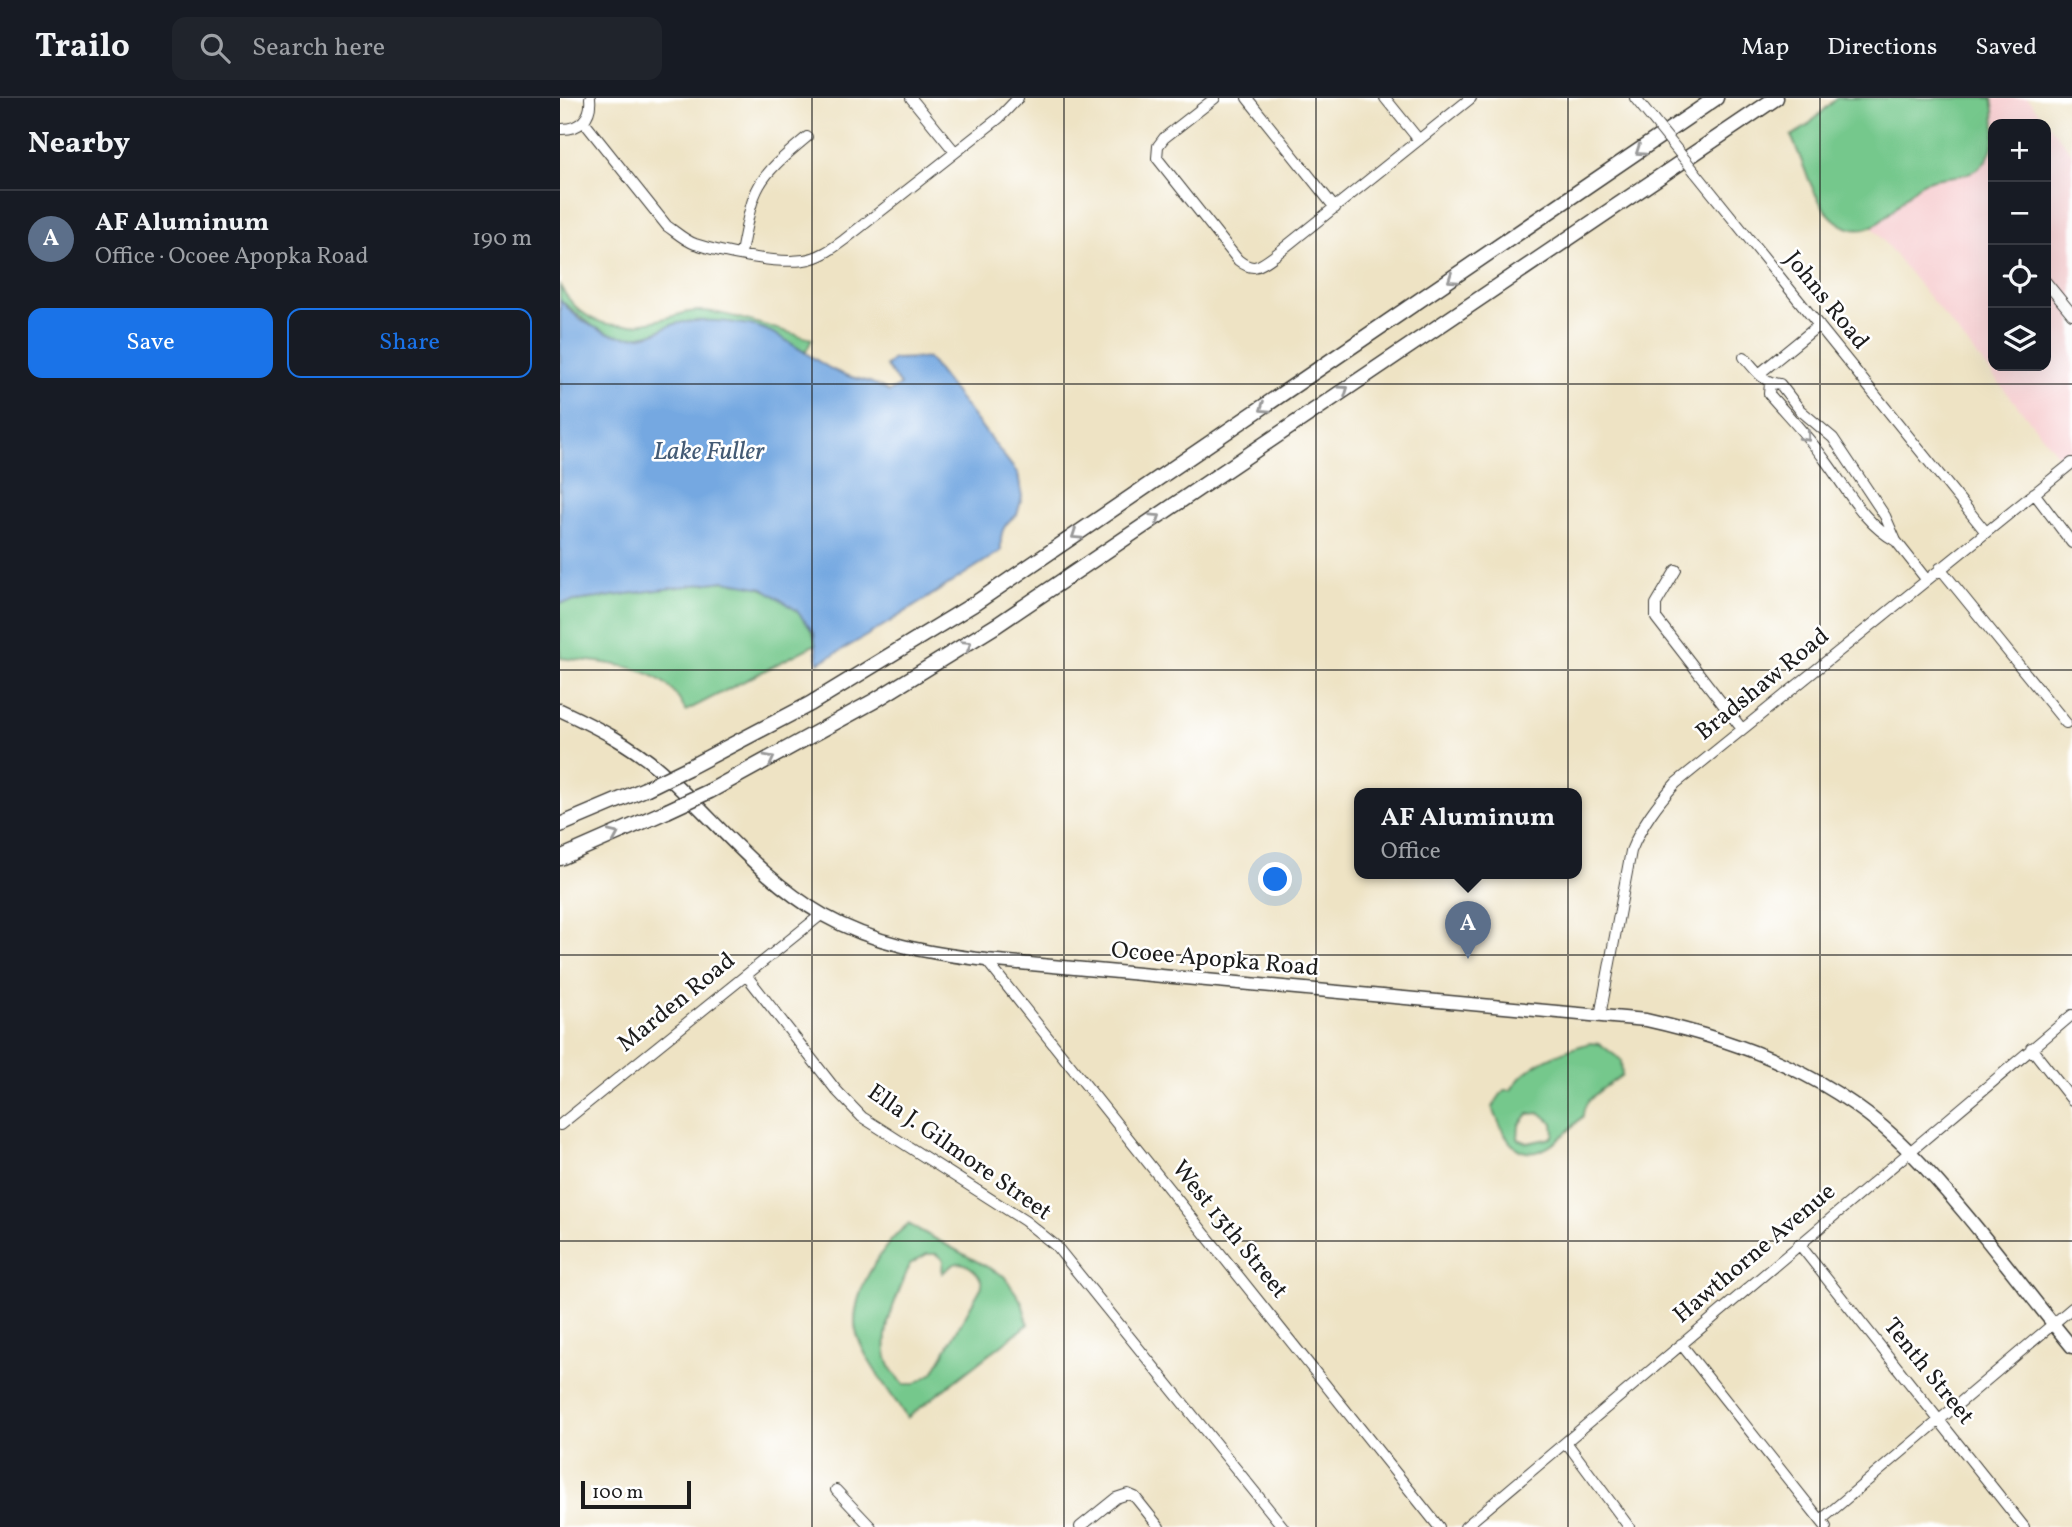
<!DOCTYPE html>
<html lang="en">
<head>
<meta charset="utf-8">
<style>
	:root { --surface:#171b24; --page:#20242c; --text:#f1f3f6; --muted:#9ea1a6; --line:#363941; --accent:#1a73e8 }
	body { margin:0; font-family:Vollkorn,serif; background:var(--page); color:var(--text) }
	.controls { position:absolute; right:21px; top:21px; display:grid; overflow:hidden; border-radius:14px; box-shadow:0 7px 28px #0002 }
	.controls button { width:63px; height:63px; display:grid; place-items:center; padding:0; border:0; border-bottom:2px solid var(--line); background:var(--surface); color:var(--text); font:35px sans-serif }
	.scale { position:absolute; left:21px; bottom:18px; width:110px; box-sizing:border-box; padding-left:7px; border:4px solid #1c1c1c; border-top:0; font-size:19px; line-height:24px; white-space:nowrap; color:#1c1c1c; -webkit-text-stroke:5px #fff; paint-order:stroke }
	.you { position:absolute; left:716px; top:782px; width:24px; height:24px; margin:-18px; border:5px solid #fff; border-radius:50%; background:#1a73e8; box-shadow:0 0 0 10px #1a73e833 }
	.badge { display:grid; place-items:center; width:46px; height:46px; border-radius:50%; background:var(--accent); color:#fff; font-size:23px; font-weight:700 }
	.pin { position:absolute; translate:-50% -58px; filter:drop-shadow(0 2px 4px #0008) }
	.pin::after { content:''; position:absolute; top:37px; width:24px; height:21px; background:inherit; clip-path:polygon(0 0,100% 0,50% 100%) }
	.popup { position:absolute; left:794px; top:690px; width:228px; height:91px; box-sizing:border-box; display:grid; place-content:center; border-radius:14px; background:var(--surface); filter:drop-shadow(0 2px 5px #0005); font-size:23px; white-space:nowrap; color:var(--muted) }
	.popup b { font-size:26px; color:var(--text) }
	.popup::after { content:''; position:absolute; left:50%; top:100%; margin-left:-14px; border:14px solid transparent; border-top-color:var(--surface) }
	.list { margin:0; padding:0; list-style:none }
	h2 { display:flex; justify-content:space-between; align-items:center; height:91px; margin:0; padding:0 28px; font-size:30px }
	h2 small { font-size:23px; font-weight:400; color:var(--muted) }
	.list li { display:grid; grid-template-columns:46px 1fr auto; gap:21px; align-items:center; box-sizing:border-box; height:98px; padding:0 28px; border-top:2px solid var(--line) }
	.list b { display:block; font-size:26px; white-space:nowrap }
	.list p { margin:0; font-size:23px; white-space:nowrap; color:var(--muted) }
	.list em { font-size:23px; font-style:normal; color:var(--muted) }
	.actions { display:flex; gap:14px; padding:21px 28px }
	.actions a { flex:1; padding:16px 0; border:2px solid var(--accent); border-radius:14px; text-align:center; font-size:24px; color:var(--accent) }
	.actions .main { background:var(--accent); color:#fff }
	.icon { flex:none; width:38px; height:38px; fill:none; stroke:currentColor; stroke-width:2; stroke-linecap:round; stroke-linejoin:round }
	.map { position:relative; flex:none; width:1512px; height:1429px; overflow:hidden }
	header { display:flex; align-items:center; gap:42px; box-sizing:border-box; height:98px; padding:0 35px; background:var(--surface); border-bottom:2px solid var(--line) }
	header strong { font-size:33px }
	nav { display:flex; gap:38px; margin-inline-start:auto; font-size:24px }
	.search { width:490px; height:63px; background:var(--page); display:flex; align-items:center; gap:18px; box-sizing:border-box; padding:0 24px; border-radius:14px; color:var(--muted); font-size:26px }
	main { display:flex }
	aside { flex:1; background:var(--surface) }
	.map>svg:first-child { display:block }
	.built { fill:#f7cfd1; fill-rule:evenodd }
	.green { fill:#74c88c; stroke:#487254; stroke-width:2; fill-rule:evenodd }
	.water { fill:#75a8e1; stroke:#48627e; stroke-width:2 }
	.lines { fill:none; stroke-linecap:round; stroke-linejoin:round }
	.minor-casing { stroke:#3c3a35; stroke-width:12 }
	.major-casing { stroke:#3c3a35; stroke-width:15 }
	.highway-casing { stroke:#3c3a35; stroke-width:17 }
	.minor { stroke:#fff; stroke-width:10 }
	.major { stroke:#fff; stroke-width:12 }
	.highway { stroke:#fff; stroke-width:14 }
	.minor-bridge-casing { stroke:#3c3a35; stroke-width:12; stroke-linecap:butt }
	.highway-bridge-casing { stroke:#3c3a35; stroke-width:17; stroke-linecap:butt }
	.minor-bridge { stroke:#fff; stroke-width:10 }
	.highway-bridge { stroke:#fff; stroke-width:14 }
	.oneway { stroke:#999 }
	.grid { fill:none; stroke:#1c1c1c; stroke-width:2; stroke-opacity:0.55 }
	.labels { text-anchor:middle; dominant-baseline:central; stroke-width:5; stroke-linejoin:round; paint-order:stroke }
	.street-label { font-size:24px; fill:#1c1c1c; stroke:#fff }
	.water-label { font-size:26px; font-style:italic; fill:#445b75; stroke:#fff }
</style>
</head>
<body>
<header>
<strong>Trailo</strong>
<div class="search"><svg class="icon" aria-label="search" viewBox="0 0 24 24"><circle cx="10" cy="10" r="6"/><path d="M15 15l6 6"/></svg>Search here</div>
<nav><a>Map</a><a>Directions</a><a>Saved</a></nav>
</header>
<main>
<aside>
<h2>Nearby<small></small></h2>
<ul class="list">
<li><span class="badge" style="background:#5c6f8a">A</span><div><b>AF Aluminum</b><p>Office · Ocoee Apopka Road</p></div><em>190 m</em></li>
</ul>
<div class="actions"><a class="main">Save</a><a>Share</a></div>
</aside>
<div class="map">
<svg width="1512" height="1429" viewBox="0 0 1512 1429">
	<rect width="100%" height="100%" fill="#fff"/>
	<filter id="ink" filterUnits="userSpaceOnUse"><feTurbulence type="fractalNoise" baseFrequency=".0143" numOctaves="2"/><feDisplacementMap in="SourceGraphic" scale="14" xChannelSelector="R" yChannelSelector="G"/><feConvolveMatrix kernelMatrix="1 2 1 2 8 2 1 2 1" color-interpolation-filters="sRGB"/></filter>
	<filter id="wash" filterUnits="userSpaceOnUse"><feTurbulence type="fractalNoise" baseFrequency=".00686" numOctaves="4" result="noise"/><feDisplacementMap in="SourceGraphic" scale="28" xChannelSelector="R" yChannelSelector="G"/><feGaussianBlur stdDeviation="1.57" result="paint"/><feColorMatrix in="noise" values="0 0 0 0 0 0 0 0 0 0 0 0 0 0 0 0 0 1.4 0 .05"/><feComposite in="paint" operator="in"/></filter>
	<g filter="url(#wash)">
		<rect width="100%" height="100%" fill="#eee3c4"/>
		<path class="built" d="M1431 0H1467L1512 55V352L1501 361 1295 108ZM1433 26H1486V268H1433Z"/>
		<path class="green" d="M1277 0H1432C1436 17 1437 46 1427 61 1411 85 1379 74 1359 87 1339 100 1319 140 1289 130 1254 117 1246 67 1231 38L1246 29Z
			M0 188C26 232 59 233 106 220 119 217 128 212 142 213 169 214 223 234 252 241L246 254 193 228 115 226 89 237 61 240 34 229 0 202Z
			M164 483C177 485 192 486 203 491 225 500 252 521 256 546L126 613C121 606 117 596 110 590 85 565 33 564 0 560V505Z
			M1030 945 1040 946 1061 962 1062 977C1050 987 1022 1000 1023 1018 1007 1034 978 1069 954 1048 944 1040 938 1021 932 1009L944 992H951C967 965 1002 953 1030 945ZM981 1015 993 1025 994 1036 991 1040 968 1045 958 1041 959 1027 968 1016Z
			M348 1126 444 1178 462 1204 468 1226 347 1320C333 1298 295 1250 295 1225 295 1190 322 1147 348 1126ZM367 1156H376L383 1162 382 1175C387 1172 392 1166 398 1165 409 1165 422 1177 422 1188L373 1275 354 1286H344C306 1255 336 1203 350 1166Z"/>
		<path class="water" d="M0 202C21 227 57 246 90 236 99 234 106 228 115 226 138 220 166 223 190 227 221 233 247 259 275 273 293 282 312 281 329 294L340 287 326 268 333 261 368 260 458 376 462 399 457 417C442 426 440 436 441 453 380 491 321 532 258 565L254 535 236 512 203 490 164 483 0 505Z"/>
	</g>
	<g filter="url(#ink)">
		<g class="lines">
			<g class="minor-casing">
				<path id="minor" d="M351 0 395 54
					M655 0 604 40 598 48 597 60 678 162C693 174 699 169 714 158L911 0
					M687 0 775 110
					M825 0 859 42
					M1075 0 1093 22
					M24 24 107 128C116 134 124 142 135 146 163 155 216 166 244 162 259 160 272 151 284 142L439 20 458 0
					M0 31C20 32 32 19 30 0
					M1135 74 1425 433
					M181 155C194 88 193 84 247 39
					M1486 184 1512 216
					M1184 259C1195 271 1203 285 1220 286L1240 312 1273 340 1325 418 1336 443 1366 481
					M1199 276 1259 227
					M1210 285 1209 296C1227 317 1248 338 1265 362 1287 391 1303 425 1336 443
					M1474 395 1512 445
					M1380 470 1506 625
					M1116 472 1096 506V520L1182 631
					M426 862 879 1429
					M186 877 276 992 302 1019 465 1123 496 1148 723 1429
					M1040 918 1071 753C1082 726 1097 706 1116 685L1512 365
					M1471 950 1512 1002
					M0 1027 262 816
					M1239 1146 1464 1429
					M1121 1246 1266 1429
					M1006 1344 1069 1429
					M276 1392 311 1429
					M1261 1422 1512 1210
					M520 1429 556 1400 568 1396 575 1399 599 1429
					M905 1429 1512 917"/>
			</g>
			<g class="major-casing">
				<path id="major" d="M0 612C36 629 70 646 100 672 154 720 200 781 263 817 314 846 368 855 426 862L1086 922C1185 944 1276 979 1349 1053 1408 1113 1458 1184 1512 1249"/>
			</g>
			<g class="highway-casing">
				<path id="highway" d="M128 670 250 606 414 506 1156 0
					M150 693 314 603 437 527 1216 0
					M0 727 85 691
					M0 760 107 713"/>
			</g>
			<use href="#minor" class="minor"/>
			<use href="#major" class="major"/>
			<use href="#highway" class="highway"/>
			<g class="minor-bridge-casing">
				<path id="minor-bridge" d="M1093 22 1135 74"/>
			</g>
			<g class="highway-bridge-casing">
				<path id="highway-bridge" d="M85 691 128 670
					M107 713 150 693"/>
			</g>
			<use href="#minor-bridge" class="minor-bridge"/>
			<use href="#highway-bridge" class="highway-bridge"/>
		</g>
		<defs><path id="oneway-chevron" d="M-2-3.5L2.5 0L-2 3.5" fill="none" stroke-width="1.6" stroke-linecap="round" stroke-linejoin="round" transform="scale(1.75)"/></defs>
		<g class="oneway">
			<use href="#oneway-chevron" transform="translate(1080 53) rotate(146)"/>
			<use href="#oneway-chevron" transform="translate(892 181) rotate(146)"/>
			<use href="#oneway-chevron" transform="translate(784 292) rotate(-35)"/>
			<use href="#oneway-chevron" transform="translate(704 310) rotate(146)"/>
			<use href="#oneway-chevron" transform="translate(1246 339) rotate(49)"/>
			<use href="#oneway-chevron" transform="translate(596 420) rotate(-34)"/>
			<use href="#oneway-chevron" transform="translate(516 437) rotate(146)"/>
			<use href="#oneway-chevron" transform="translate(407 547) rotate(-32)"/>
			<use href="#oneway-chevron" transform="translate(210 661) rotate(-28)"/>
			<use href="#oneway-chevron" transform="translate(54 737) rotate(-24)"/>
		</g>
	</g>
	<path class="grid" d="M252 0V1429M504 0V1429M756 0V1429M1008 0V1429M1260 0V1429M0 286H1512M0 572H1512M0 857H1512M0 1143H1512"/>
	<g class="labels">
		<g class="street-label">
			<text transform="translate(1266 203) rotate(51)">Johns Road</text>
			<text transform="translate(1203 587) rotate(-39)">Bradshaw Road</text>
			<text transform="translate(655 862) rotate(5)">Ocoee Apopka Road</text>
			<text transform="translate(117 905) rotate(-39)">Marden Road</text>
			<text transform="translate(399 1055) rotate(35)">Ella J. Gilmore Street</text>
			<text transform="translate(669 1132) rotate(51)">West 13th Street</text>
			<text transform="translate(1195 1156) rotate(-40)">Hawthorne Avenue</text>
			<text transform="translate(1368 1274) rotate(51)">Tenth Street</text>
		</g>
		<g class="water-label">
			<text x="149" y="354">Lake Fuller</text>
		</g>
	</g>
</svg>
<div class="controls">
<button>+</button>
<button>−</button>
<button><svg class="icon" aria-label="locate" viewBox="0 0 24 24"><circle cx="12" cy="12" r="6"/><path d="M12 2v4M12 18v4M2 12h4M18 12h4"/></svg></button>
<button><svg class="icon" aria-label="layers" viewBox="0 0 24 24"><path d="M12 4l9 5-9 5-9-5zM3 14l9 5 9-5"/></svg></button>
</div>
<div class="scale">100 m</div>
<div class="you"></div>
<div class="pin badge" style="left:908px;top:861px;background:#5c6f8a">A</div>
<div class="popup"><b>AF Aluminum</b>Office</div>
</div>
</main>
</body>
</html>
